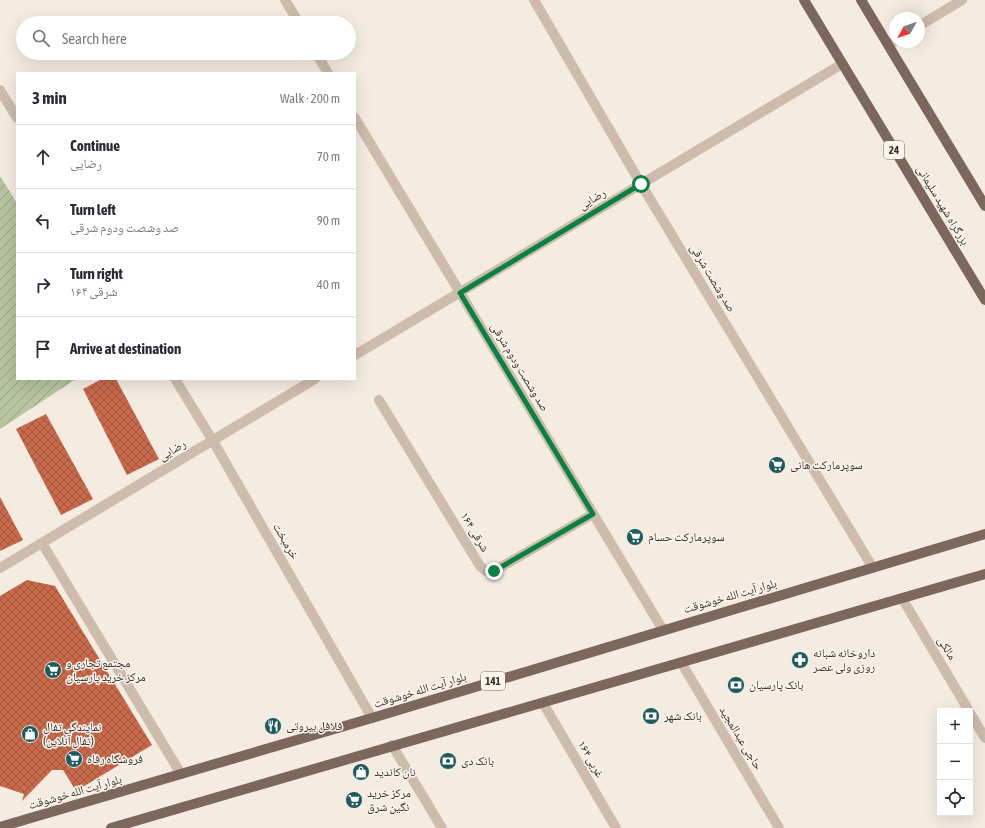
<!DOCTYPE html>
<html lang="en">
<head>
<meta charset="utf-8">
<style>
	:root { --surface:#fff; --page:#f7f7f7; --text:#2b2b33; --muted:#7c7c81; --line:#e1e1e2 }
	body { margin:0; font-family:"Asap Condensed","Noto Naskh Arabic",sans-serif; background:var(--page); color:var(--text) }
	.controls { position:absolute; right:12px; bottom:12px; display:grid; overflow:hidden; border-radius:0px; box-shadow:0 4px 16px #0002 }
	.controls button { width:36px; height:36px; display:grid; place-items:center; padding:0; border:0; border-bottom:1px solid var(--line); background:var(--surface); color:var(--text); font:20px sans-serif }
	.compass { position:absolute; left:889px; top:12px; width:36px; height:36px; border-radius:50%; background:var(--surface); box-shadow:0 4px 16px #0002; rotate:230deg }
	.stop { position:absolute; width:12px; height:12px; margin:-9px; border:3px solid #0b8043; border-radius:50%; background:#fff }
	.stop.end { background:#0b8043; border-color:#fff; box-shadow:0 1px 4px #0008 }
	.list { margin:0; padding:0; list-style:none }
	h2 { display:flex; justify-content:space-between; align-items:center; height:52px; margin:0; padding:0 16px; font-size:17px }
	h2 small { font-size:13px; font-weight:400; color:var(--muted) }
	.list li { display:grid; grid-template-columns:26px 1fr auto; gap:12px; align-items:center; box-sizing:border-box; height:64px; padding:0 16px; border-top:1px solid var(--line) }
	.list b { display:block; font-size:15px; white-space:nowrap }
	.list p { margin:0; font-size:13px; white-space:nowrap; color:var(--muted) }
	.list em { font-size:13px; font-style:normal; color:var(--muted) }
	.icon { flex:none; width:22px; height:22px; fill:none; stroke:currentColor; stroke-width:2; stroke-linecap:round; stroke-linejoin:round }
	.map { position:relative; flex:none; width:985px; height:828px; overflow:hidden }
	.search { position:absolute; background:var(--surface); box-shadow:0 4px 16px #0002; left:16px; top:16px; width:340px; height:44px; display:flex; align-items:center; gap:10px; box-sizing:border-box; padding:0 14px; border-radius:22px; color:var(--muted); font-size:15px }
	.panel { position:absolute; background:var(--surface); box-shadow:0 4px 16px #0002; left:16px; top:72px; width:340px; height:308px; border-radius:0px }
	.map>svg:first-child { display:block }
	.garden { fill:url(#garden-furrows) }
	.building { fill:url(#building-cross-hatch) }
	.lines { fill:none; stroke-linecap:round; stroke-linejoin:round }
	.minor { stroke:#cdbbac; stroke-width:10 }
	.primary { stroke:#7d675c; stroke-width:10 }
	.route { stroke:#0b8043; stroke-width:5 }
	.labels { text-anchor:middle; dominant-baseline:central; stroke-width:3; stroke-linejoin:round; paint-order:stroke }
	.shield { fill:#fbf5ee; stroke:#756b66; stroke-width:1 }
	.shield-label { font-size:11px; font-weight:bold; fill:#3b302b }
	.street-label { font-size:12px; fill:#3b302b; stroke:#fbf5ee }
	.poi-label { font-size:12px; fill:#3b302b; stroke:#fbf5ee; text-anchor:start }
</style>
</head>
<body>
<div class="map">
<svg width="985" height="828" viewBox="0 0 985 828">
	<defs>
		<pattern id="garden-furrows" width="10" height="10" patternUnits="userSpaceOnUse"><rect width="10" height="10" fill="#b8c4a0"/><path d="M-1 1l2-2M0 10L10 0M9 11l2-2" fill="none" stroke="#97a083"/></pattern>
		<pattern id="building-cross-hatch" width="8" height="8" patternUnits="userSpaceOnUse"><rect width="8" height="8" fill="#c8694b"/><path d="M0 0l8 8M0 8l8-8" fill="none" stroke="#a4573f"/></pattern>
	</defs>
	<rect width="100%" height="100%" fill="#f4ebe1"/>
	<path class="garden" d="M0 176 17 203V379H76L0 429Z"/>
	<path class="building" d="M102 379H116L159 459 127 475 83 389Z
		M46 414 93 499 61 515 16 429Z
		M0 497 23 540 0 551Z
		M27 580 55 586 152 745 76 791 63 770H52L22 801 24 794 0 786V596Z"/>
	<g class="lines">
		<path class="minor" d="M285 0 299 23
			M534 0 641 184 873 568
			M919 26 962 0
			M888 45 895 41
			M316 53 328 73
			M0 90 17 118
			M355 118 663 630
			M355 355 842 64
			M175 379 213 441 372 718
			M379 400 480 566 486 571H494L593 514
			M42 543 181 774
			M0 568 315 379
			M902 598 969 711
			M681 662 779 828
			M543 703 616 828
			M970 713 985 738
			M392 745 442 828"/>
		<path class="primary" d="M804 0 985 300
			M861 0 985 206
			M0 827 372 718 985 534
			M111 828 985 574"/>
	</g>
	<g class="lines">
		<path class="route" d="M494 571 593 514 460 293 641 184"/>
	</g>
	<defs>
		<g id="supermarket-disc" transform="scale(0.9)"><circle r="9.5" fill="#1f5a5e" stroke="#fbf5ee"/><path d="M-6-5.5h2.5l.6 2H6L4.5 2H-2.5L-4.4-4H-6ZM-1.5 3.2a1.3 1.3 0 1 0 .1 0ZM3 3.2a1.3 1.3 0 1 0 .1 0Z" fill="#fff"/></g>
		<g id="pharmacy-disc" transform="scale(0.9)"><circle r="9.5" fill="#1f5a5e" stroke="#fbf5ee"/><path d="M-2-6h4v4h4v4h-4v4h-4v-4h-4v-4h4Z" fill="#fff"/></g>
		<g id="bank-disc" transform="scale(0.9)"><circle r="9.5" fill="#1f5a5e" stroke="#fbf5ee"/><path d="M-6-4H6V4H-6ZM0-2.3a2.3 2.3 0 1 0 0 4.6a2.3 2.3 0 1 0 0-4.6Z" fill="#fff"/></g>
		<g id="restaurant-disc" transform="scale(0.9)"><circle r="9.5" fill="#1f5a5e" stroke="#fbf5ee"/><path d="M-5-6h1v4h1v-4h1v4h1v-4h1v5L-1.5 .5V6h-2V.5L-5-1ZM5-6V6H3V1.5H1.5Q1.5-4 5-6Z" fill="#fff"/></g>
		<g id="shop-disc" transform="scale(0.9)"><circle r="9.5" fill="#1f5a5e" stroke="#fbf5ee"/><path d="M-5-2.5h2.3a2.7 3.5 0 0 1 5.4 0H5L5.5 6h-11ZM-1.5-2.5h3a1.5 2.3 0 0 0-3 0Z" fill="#fff"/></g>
	</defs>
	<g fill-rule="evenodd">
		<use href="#supermarket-disc" x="777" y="465"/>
		<use href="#supermarket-disc" x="635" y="537"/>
		<use href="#pharmacy-disc" x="800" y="660"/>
		<use href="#supermarket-disc" x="53" y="670"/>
		<use href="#bank-disc" x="736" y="685"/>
		<use href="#bank-disc" x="651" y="716"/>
		<use href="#restaurant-disc" x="273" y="726"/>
		<use href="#shop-disc" x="30" y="734"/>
		<use href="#supermarket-disc" x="74" y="759"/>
		<use href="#bank-disc" x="448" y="761"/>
		<use href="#shop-disc" x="361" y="772"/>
		<use href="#supermarket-disc" x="354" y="800"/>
	</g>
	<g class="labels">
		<g class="shield">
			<rect x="884" y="141" width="20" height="18" rx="3"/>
			<rect x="481" y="672" width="24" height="18" rx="3"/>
		</g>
		<g class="shield-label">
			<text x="894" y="150">24</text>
			<text x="493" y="681">141</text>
		</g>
		<g class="street-label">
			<text transform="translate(592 199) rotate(-31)">رضایی</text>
			<text transform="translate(943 205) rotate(59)">بزرگراه شهید سلیمانی</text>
			<text transform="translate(713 278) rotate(59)">صد وشصت شرقی</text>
			<text transform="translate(520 367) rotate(59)">صد وشصت ودوم شرقى</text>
			<text transform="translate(172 450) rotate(-31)">رضایی</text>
			<text transform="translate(475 532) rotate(59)">۱۶۴ شرقی</text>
			<text transform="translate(286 541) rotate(60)">خرمبخت</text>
			<text transform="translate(730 596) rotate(-16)">بلوار آیت الله خوشوقت</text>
			<text transform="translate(947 648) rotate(59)">مالکی</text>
			<text transform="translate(420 690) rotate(-17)">بلوار آیت الله خوشوقت</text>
			<text transform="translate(741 738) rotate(59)">حاجی عبدالمجید</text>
			<text transform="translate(591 759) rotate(60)">۱۶۴ غربی</text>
			<text transform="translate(75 792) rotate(-16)">بلوار آیت الله خوشوقت</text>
		</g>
		<g class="poi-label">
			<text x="790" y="465">سوپرمارکت هانی</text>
			<text x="648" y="537">سوپرمارکت حسام</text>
			<text x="813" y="653">داروخانه شبانه<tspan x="813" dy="14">روزی ولی عصر</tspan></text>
			<text x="66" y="663">مجتمع تجاری و<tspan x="66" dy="14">مرکز خرید پارسیان</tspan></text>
			<text x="749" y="685">بانک پارسیان</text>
			<text x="664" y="716">بانک شهر</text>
			<text x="286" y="726">فلافل بیروتی</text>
			<text x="43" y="727">نمایندگی تفال<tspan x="43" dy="14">(تفال آنلاین)</tspan></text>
			<text x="87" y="759">فروشگاه رفاه</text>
			<text x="461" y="761">بانک دی</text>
			<text x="374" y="772">نان کاندید</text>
			<text x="367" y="793">مرکز خرید<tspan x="367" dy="14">نگین شرق</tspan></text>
		</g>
	</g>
</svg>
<div class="controls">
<button>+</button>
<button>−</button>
<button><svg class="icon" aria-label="locate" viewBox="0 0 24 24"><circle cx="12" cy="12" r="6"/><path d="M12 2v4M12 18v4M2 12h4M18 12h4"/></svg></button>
</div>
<svg class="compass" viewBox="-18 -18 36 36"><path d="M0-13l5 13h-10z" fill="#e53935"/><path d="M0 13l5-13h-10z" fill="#7c7c81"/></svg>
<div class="stop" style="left:641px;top:184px"></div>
<div class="stop end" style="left:494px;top:571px"></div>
<div class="search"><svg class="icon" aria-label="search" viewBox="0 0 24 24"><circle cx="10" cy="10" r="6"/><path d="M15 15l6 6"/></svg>Search here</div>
<section class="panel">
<h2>3 min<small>Walk · 200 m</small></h2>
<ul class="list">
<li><svg class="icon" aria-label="ahead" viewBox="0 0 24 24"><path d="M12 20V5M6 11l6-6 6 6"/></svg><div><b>Continue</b><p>رضایی</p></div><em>70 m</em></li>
<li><svg class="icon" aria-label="left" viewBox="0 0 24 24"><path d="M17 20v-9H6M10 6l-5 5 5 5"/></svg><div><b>Turn left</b><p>صد وشصت ودوم شرقى</p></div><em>90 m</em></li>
<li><svg class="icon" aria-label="right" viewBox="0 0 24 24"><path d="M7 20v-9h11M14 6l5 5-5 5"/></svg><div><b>Turn right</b><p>۱۶۴ شرقی</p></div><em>40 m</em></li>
<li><svg class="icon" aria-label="arrive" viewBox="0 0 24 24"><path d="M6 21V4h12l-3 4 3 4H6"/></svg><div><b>Arrive at destination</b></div></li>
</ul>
</section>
</div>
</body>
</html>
